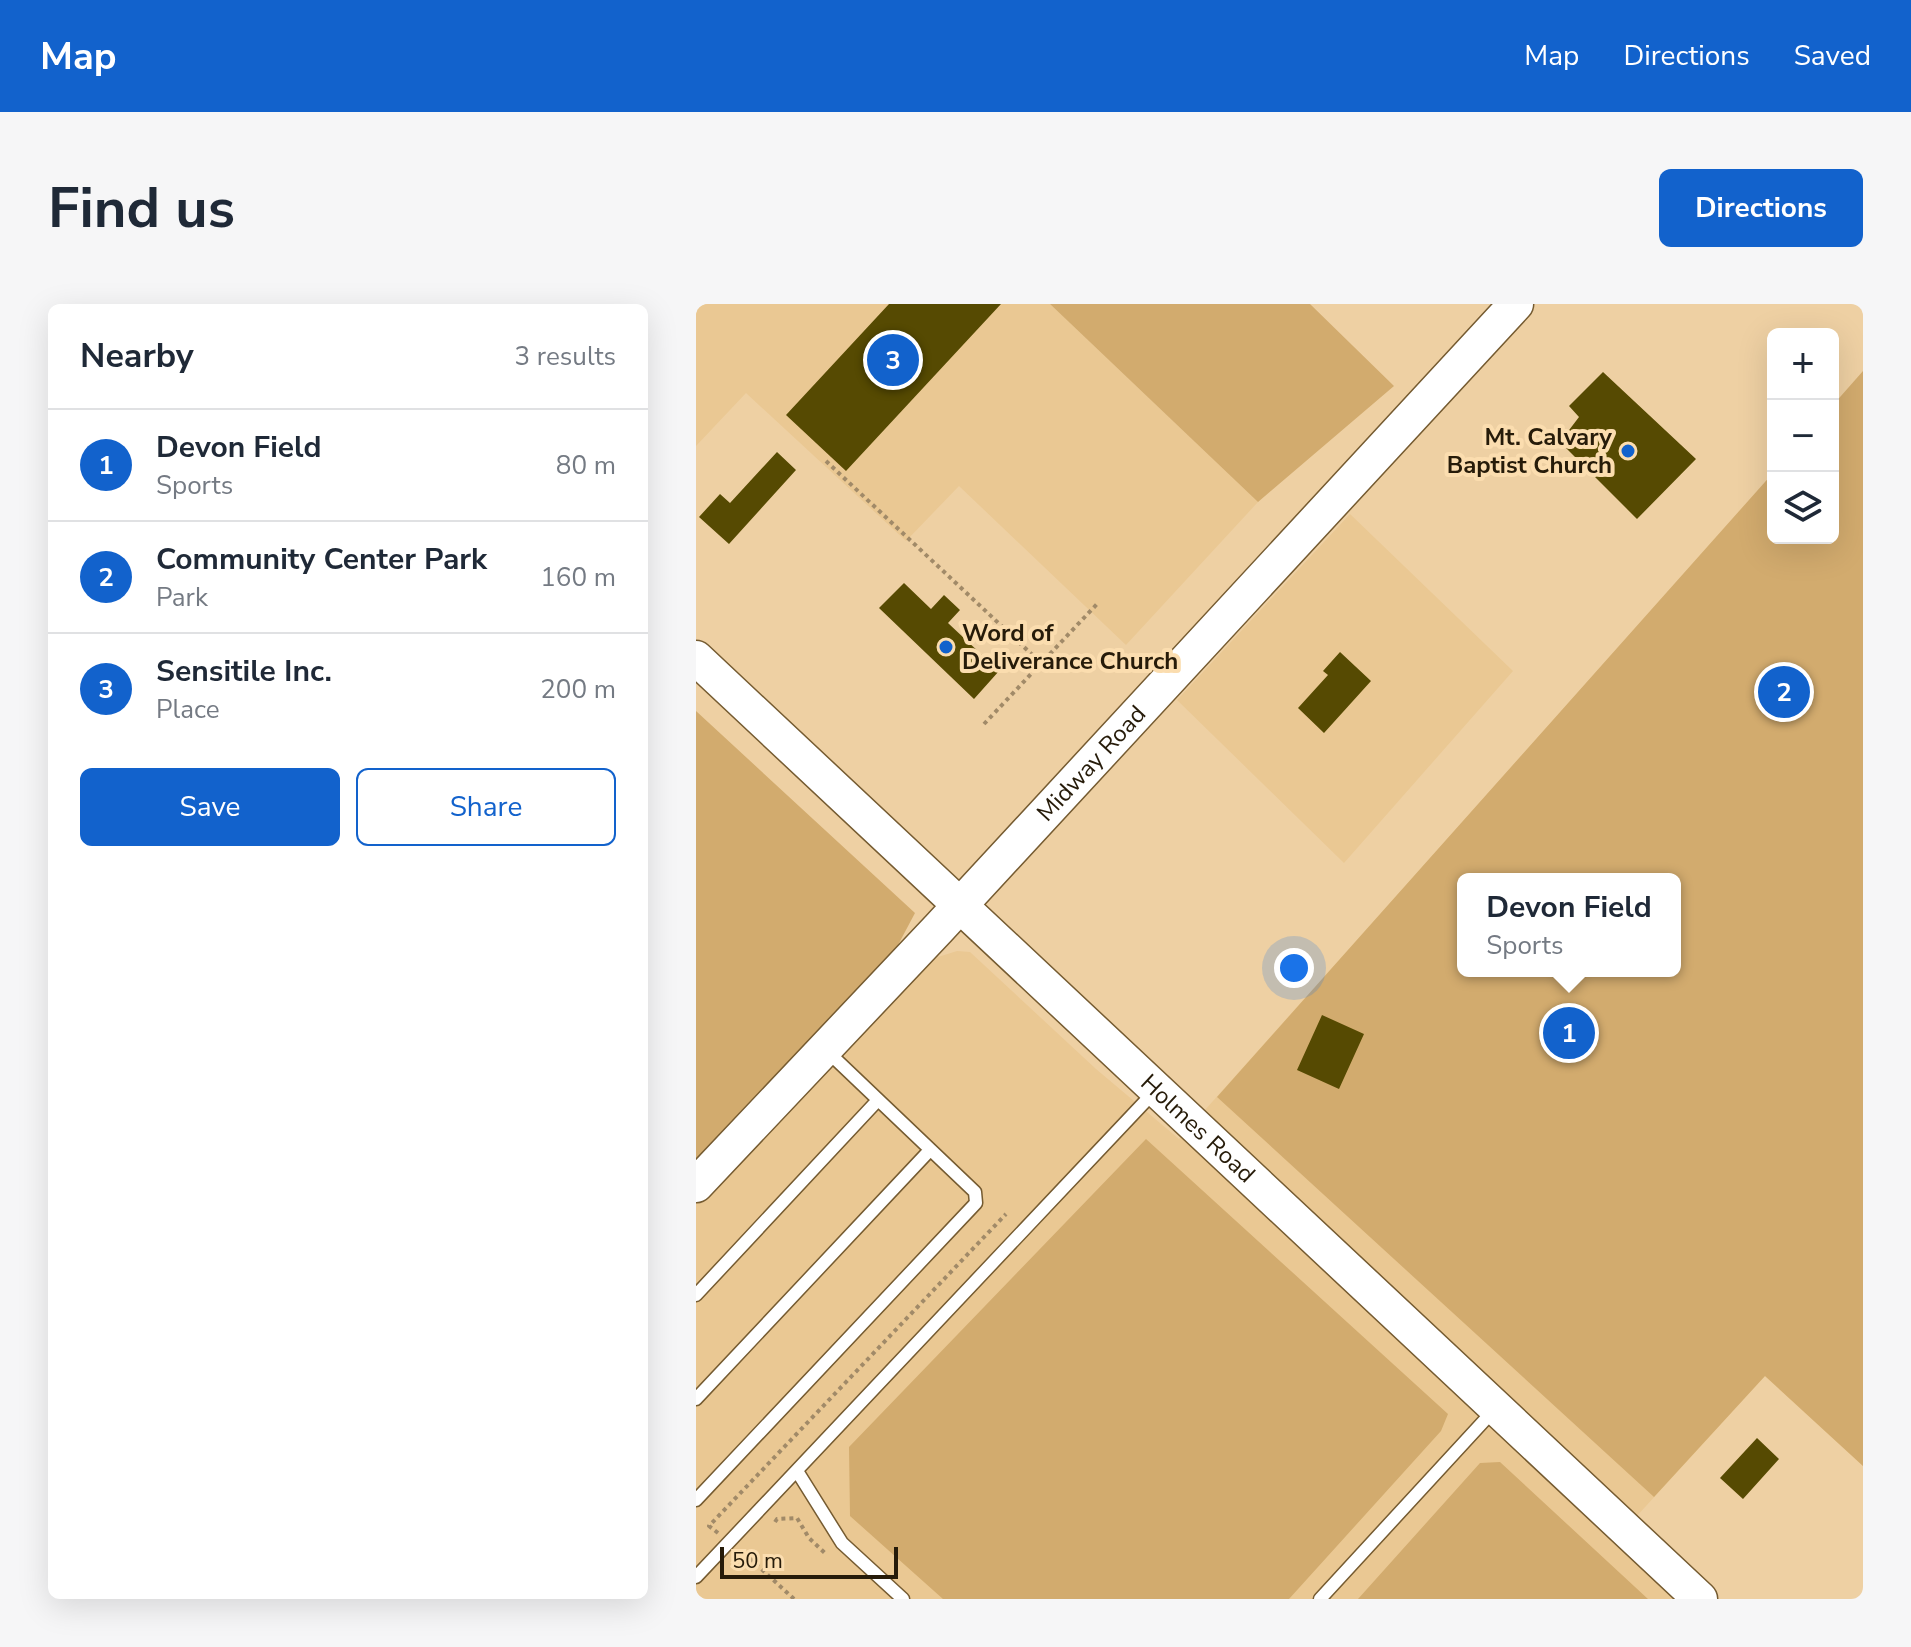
<!DOCTYPE html>
<html lang="en">
<head>
<meta charset="utf-8">
<style>
	:root { --surface:#fff; --page:#f6f6f7; --text:#1f2937; --muted:#747a83; --line:#e0e1e3; --accent:#1262cc }
	body { margin:0; font-family:"Nunito Sans",sans-serif; background:var(--page); color:var(--text) }
	.controls { position:absolute; right:24px; top:24px; display:grid; overflow:hidden; border-radius:12px; box-shadow:0 8px 32px #0002 }
	.controls button { width:72px; height:72px; display:grid; place-items:center; padding:0; border:0; border-bottom:2px solid var(--line); background:var(--surface); color:var(--text); font:40px sans-serif }
	.scale { position:absolute; left:24px; bottom:20px; width:178px; box-sizing:border-box; padding-left:8px; border:4px solid #261b09; border-top:0; font-size:22px; line-height:28px; white-space:nowrap; color:#261b09; -webkit-text-stroke:6px #fbddaf; paint-order:stroke }
	.you { position:absolute; left:598px; top:664px; width:28px; height:28px; margin:-20px; border:6px solid #fff; border-radius:50%; background:#1a73e8; box-shadow:0 0 0 12px #1a73e833 }
	.badge { display:grid; place-items:center; width:52px; height:52px; border-radius:50%; background:var(--accent); color:#fff; font-size:26px; font-weight:700 }
	.pin { position:absolute; translate:-50% -50%; border:4px solid #fff; box-shadow:0 2px 8px #0006 }
	.popup { position:absolute; left:761px; top:569px; width:224px; height:104px; box-sizing:border-box; display:grid; place-content:center; border-radius:12px; background:var(--surface); filter:drop-shadow(0 2px 6px #0005); font-size:26px; white-space:nowrap; color:var(--muted) }
	.popup b { font-size:30px; color:var(--text) }
	.popup::after { content:''; position:absolute; left:50%; top:100%; margin-left:-16px; border:16px solid transparent; border-top-color:var(--surface) }
	.list { margin:0; padding:0; list-style:none }
	h2 { display:flex; justify-content:space-between; align-items:center; height:104px; margin:0; padding:0 32px; font-size:34px }
	h2 small { font-size:26px; font-weight:400; color:var(--muted) }
	.list li { display:grid; grid-template-columns:52px 1fr auto; gap:24px; align-items:center; box-sizing:border-box; height:112px; padding:0 32px; border-top:2px solid var(--line) }
	.list b { display:block; font-size:30px; white-space:nowrap }
	.list p { margin:0; font-size:26px; white-space:nowrap; color:var(--muted) }
	.list em { font-size:26px; font-style:normal; color:var(--muted) }
	.actions { display:flex; gap:16px; padding:24px 32px }
	.actions a { flex:1; padding:18px 0; border:2px solid var(--accent); border-radius:12px; text-align:center; font-size:28px; color:var(--accent) }
	.actions .main { background:var(--accent); color:#fff }
	.icon { flex:none; width:44px; height:44px; fill:none; stroke:currentColor; stroke-width:2; stroke-linecap:round; stroke-linejoin:round }
	.map { position:relative; flex:none; width:1167px; height:1295px; overflow:hidden; border-radius:12px }
	header { display:flex; align-items:center; gap:48px; box-sizing:border-box; height:112px; padding:0 40px; background:var(--accent); color:#fff }
	header strong { font-size:38px }
	nav { display:flex; gap:44px; margin-inline-start:auto; font-size:28px }
	.intro { display:flex; align-items:center; justify-content:space-between; box-sizing:border-box; height:192px; padding:0 48px }
	h1 { margin:0; font-size:56px }
	.button { padding:20px 36px; border-radius:12px; background:var(--accent); color:#fff; font-size:28px; font-weight:700 }
	main { display:flex; gap:48px; padding:0 48px }
	aside { flex:1; background:var(--surface); border-radius:12px; box-shadow:0 8px 32px #0002 }
	.map>svg:first-child { display:block }
	.built { fill:#eac893; fill-rule:evenodd }
	.green { fill:#d2ab6e; fill-rule:evenodd }
	.building { fill:#564a02 }
	.lines { fill:none; stroke-linecap:round; stroke-linejoin:round }
	.lane-casing { stroke:#755b31; stroke-width:15 }
	.secondary-casing { stroke:#755b31; stroke-width:37 }
	.path { stroke:#a18a68; stroke-width:4; stroke-dasharray:4 4; stroke-linecap:butt }
	.lane { stroke:#fff; stroke-width:12 }
	.secondary { stroke:#fff; stroke-width:34 }
	.poi-dot { fill:#1262cc; stroke:#fbddaf; stroke-width:3 }
	.labels { text-anchor:middle; dominant-baseline:central; stroke-width:8; stroke-linejoin:round; paint-order:stroke }
	.poi-label { font-size:24px; font-weight:bold; fill:#261b09; stroke:#fbddaf; text-anchor:end }
	.street-label { font-size:24px; fill:#261b09; stroke:#fbddaf }
</style>
</head>
<body>
<header>
<strong>Map</strong>
<nav><a>Map</a><a>Directions</a><a>Saved</a></nav>
</header>
<div class="intro"><h1>Find us</h1><a class="button">Directions</a></div>
<main>
<aside>
<h2>Nearby<small>3 results</small></h2>
<ul class="list">
<li><span class="badge">1</span><div><b>Devon Field</b><p>Sports</p></div><em>80 m</em></li>
<li><span class="badge">2</span><div><b>Community Center Park</b><p>Park</p></div><em>160 m</em></li>
<li><span class="badge">3</span><div><b>Sensitile Inc.</b><p>Place</p></div><em>200 m</em></li>
</ul>
<div class="actions"><a class="main">Save</a><a>Share</a></div>
</aside>
<div class="map">
<svg width="1167" height="1295" viewBox="0 0 1167 1295">
	<rect width="100%" height="100%" fill="#eed0a3"/>
	<path class="built" d="M0 0H354L562 198 430 341 263 182 210 237 50 89 0 142Z
		M654 210 817 367 648 559 481 396Z
		M955 307 1167 1162 1069 1072 918 1237 979 1295H0V898L203 682 242 653 261 647 274 648 400 765 483 835ZM767 575H979V667H767Z"/>
	<path class="green" d="M354 0H614L698 82 562 198Z
		M1167 67V1162L1069 1072 958 1193 521 793 1077 169V234H1137V101ZM767 575H979V667H767Z
		M0 407 219 609 193 658 0 863Z
		M450 835 752 1110 745 1127 593 1295H247L154 1212 153 1143Z
		M804 1158 952 1295H662L784 1159Z"/>
	<path class="building" d="M193 0H305L150 167 90 111Z
		M907 68 1000 155 941 215 864 138 883 113 873 102Z
		M81 148 100 166 33 240 3 213 24 190 34 199Z
		M208 279 235 305 248 291 264 306 252 319 303 367 278 395 183 304Z
		M644 348 675 377 628 429 602 404 632 371 627 367Z
		M626 711 668 730 643 785 601 766Z
		M1061 1134 1083 1155 1047 1195 1024 1174Z"/>
	<g class="lines">
		<g class="lane-casing">
			<path id="lane" d="M0 991 182 796
				M0 1095 234 846
				M101 1167 146 1239 207 1295
				M0 1196 280 899 279 888 131 747
				M0 1273 459 787
				M624 1295 798 1106"/>
		</g>
		<g class="secondary-casing">
			<g id="secondary">
				<path id="s1" d="M0 354 1004 1295"/>
				<path id="s2" d="M0 881 243 624 820 0"/>
			</g>
		</g>
		<path class="path" d="M130 157 345 359
			M288 420 401 300
			M79 1218 81 1215 101 1214 113 1234 130 1250
			M22 1229 13 1222 310 910
			M48 1249 98 1295"/>
		<use href="#lane" class="lane"/>
		<use href="#secondary" class="secondary"/>
	</g>
	<g class="poi-dot">
		<circle cx="932" cy="147" r="8"/>
		<circle cx="250" cy="343" r="8"/>
	</g>
	<g class="labels">
		<g class="poi-label">
			<text x="916" y="133">Mt. Calvary<tspan x="916" dy="28">Baptist Church</tspan></text>
			<text x="266" y="329" text-anchor="start">Word of<tspan x="266" dy="28">Deliverance Church</tspan></text>
		</g>
		<g class="street-label">
			<text stroke="none"><textPath href="#s2" startOffset="578">Midway Road</textPath></text>
			<text stroke="none"><textPath href="#s1" startOffset="688">Holmes Road</textPath></text>
		</g>
	</g>
</svg>
<div class="controls">
<button>+</button>
<button>−</button>
<button><svg class="icon" aria-label="layers" viewBox="0 0 24 24"><path d="M12 4l9 5-9 5-9-5zM3 14l9 5 9-5"/></svg></button>
</div>
<div class="scale">50 m</div>
<div class="you"></div>
<div class="pin badge" style="left:873px;top:729px">1</div>
<div class="popup"><b>Devon Field</b>Sports</div>
<div class="pin badge" style="left:1088px;top:388px">2</div>
<div class="pin badge" style="left:197px;top:56px">3</div>
</div>
</main>
</body>
</html>
